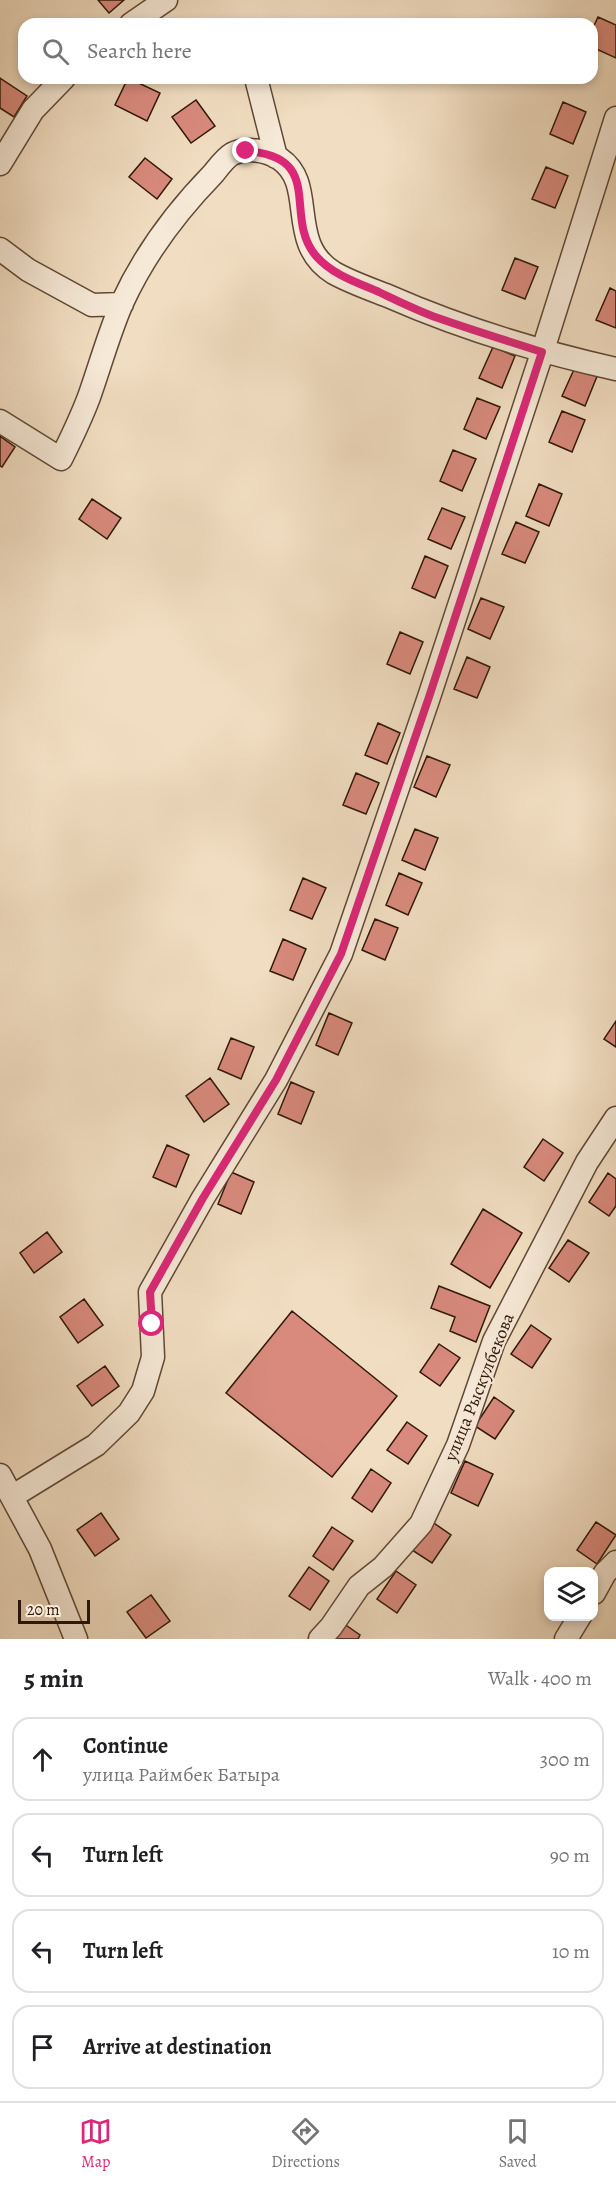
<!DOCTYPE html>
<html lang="en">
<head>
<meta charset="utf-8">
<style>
	:root { --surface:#fff; --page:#f6f6f6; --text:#202124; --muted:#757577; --line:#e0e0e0; --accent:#db2777 }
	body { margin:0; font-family:Alegreya,serif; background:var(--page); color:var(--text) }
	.controls { position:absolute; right:18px; bottom:18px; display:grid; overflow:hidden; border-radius:12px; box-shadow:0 3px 9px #0003 }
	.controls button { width:54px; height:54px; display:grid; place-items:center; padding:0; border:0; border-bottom:2px solid var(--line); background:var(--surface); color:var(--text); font:30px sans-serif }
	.scale { position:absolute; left:18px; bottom:15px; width:72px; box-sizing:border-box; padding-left:6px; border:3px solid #2f1709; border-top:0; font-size:16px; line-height:21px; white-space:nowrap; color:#2f1709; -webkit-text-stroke:4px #f6e9d7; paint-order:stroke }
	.stop { position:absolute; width:18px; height:18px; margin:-14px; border:4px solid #db2777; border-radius:50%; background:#fff }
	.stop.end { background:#db2777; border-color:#fff; box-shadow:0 2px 6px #0008 }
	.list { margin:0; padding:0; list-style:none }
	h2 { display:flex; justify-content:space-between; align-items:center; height:78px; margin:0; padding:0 24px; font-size:26px }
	h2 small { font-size:20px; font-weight:400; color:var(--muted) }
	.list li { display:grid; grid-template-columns:39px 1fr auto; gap:18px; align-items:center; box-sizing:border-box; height:84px; margin:0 12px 12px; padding:0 12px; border:2px solid var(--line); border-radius:18px }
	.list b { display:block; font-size:22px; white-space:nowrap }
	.list p { margin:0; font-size:20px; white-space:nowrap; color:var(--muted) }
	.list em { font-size:20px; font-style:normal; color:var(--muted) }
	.icon { flex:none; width:33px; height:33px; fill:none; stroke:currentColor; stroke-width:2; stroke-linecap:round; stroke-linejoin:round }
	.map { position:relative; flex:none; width:616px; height:1639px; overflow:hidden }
	.search { position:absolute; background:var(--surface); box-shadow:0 3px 9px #0003; left:18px; right:18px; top:18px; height:66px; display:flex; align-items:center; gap:15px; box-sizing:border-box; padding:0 21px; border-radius:18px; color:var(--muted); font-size:22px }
	.sheet { height:462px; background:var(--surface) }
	nav { display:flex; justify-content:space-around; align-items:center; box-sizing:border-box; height:84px; border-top:2px solid var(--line); background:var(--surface); font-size:16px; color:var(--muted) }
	nav a { display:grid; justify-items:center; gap:3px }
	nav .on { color:var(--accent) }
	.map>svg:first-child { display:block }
	.building { fill:#d98a7d; stroke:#2f1709; stroke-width:1.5 }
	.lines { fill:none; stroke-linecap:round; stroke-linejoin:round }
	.street-casing { stroke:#604837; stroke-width:25 }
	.street { stroke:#f6e9d7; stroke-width:22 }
	.route { stroke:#db2777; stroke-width:8 }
	.labels { text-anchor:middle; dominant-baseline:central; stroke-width:4.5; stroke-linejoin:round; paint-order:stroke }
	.street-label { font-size:18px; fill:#2f1709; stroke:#f6e9d7 }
</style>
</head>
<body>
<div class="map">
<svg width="616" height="1639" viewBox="0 0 616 1639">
	<rect width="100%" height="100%" fill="#f1ddc1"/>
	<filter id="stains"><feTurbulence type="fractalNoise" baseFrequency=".00333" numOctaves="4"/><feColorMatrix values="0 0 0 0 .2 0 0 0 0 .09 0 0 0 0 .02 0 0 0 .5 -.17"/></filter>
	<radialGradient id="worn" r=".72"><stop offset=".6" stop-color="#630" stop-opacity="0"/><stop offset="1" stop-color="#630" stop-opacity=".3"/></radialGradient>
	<path class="building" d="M98 0H124L109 13Z
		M598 17 616 25V58L592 47V30Z
		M0 78 27 96 14 117 0 108Z
		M128 78 160 93 147 121 115 105Z
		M196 100 215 126 191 143 172 117Z
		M563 102 586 112 573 144 550 134Z
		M145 158 172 179 157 199 129 177Z
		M546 167 568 176 555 208 532 199Z
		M515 258 538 267 525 299 502 290Z
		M610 288 616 291V328L596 320Z
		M493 347 515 356 502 388 479 378Z
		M576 365 598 374 585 406 562 396Z
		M477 398 500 407 486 439 464 429Z
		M562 411 585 420 572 452 549 442Z
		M0 436 15 447 2 467 0 466Z
		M453 450 476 459 462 491 440 481Z
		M539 484 562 494 549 526 526 516Z
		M92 499 121 518 107 539 79 519Z
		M442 508 465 517 451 549 428 539Z
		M516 522 539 532 525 563 502 554Z
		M425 556 448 566 435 598 412 588Z
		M481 598 504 607 490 639 468 629Z
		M400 632 423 642 410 674 387 664Z
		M467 657 490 667 477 698 454 689Z
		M378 723 400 733 387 764 365 755Z
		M427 756 450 765 436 797 414 787Z
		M356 773 379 783 366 814 343 805Z
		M415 829 438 838 425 870 402 860Z
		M399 873 422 883 408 915 386 905Z
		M303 878 326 888 312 919 290 910Z
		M375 919 398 928 385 960 362 950Z
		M283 939 306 949 293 980 270 971Z
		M329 1013 352 1023 338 1055 316 1045Z
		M616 1021V1047L604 1039Z
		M231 1038 254 1047 241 1079 218 1069Z
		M210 1078 229 1104 204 1122 186 1096Z
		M291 1082 314 1092 301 1124 278 1114Z
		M543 1139 563 1153 544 1181 524 1167Z
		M167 1145 189 1155 176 1187 153 1177Z
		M231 1172 254 1182 241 1214 218 1204Z
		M608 1173 616 1179V1206L609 1216 589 1202Z
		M483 1209 522 1233 490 1288 451 1264Z
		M47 1232 62 1252 34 1273 20 1253Z
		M568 1240 589 1253 569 1282 549 1268Z
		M439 1286 490 1306 476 1342 450 1331 455 1317 431 1308Z
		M84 1299 103 1325 78 1343 60 1317Z
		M292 1311 397 1396 332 1477 226 1393Z
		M531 1325 551 1339 532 1368 511 1354Z
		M439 1344 460 1358 440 1386 420 1372Z
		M105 1366 119 1386 92 1406 77 1386Z
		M494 1397 514 1411 495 1439 475 1426Z
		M407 1422 427 1436 408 1464 387 1450Z
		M465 1461 493 1474 478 1506 451 1493Z
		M371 1469 391 1483 372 1512 352 1498Z
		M101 1513 119 1539 95 1556 77 1530Z
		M431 1521 451 1535 432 1563 412 1550Z
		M596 1522 616 1535 597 1564 577 1550Z
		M332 1527 353 1541 333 1570 313 1556Z
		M309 1567 329 1581 310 1610 289 1596Z
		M396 1571 416 1585 397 1613 377 1599Z
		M151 1595 170 1621 146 1638 127 1612Z
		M340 1621 360 1635 358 1639H328Z"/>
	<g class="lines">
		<g class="street-casing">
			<path id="street" d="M131 24 166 0
				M256 78 276 157
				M0 164 33 110 64 78
				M0 249 28 270 92 305 122 304
				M0 421 61 459C71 439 81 418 89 397 100 366 109 333 122 303 144 255 176 212 213 174 218 168 225 158 232 154 246 147 267 150 280 159 318 185 285 243 334 273 350 282 370 289 388 296 463 329 536 351 616 369
				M0 1475 40 1549 76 1639
				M13 1496 96 1445 129 1413 143 1391 153 1357 150 1292 203 1198 276 1080 341 954 429 697 542 353 616 118
				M594 1593 605 1573 616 1562
				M320 1639 331 1627 359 1586 383 1567 421 1524 458 1445 494 1341 587 1162 616 1118
				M566 1639 580 1616"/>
		</g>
		<use href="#street" class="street"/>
	</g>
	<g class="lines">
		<path class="route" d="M152 1324 150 1292 203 1198 276 1080 341 954 429 697 542 352C508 341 472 330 438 318 418 311 398 301 379 292 356 282 333 275 316 256 282 216 327 157 246 151"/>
	</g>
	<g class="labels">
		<g class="street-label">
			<text transform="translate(479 1387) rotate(-68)">улица Рыскулбекова</text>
		</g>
	</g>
	<rect width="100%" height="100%" filter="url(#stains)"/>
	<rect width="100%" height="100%" fill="url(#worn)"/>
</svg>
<div class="controls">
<button><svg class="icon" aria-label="layers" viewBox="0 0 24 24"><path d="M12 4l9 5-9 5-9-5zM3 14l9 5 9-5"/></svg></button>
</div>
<div class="scale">20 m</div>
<div class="stop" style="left:152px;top:1324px"></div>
<div class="stop end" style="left:246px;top:151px"></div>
<div class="search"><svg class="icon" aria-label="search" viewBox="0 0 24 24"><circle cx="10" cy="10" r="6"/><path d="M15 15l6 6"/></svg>Search here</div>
</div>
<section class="sheet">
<h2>5 min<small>Walk · 400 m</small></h2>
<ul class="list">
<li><svg class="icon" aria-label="ahead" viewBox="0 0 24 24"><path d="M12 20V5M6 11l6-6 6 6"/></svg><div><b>Continue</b><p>улица Раймбек Батыра</p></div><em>300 m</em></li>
<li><svg class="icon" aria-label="left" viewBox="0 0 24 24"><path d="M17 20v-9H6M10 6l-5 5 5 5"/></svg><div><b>Turn left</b></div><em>90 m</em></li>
<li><svg class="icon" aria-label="left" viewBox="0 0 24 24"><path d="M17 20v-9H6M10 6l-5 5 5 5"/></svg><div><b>Turn left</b></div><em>10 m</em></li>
<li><svg class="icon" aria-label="arrive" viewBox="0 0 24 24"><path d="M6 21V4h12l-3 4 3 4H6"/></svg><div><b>Arrive at destination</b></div></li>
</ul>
</section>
<nav>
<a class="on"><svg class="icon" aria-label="map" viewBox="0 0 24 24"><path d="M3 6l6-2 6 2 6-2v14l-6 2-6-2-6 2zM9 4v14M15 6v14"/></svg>Map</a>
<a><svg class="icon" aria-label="directions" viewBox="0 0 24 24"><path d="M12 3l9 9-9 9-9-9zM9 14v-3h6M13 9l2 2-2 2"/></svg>Directions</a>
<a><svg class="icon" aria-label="saved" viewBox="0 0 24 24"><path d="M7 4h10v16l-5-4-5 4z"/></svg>Saved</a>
</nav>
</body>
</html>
